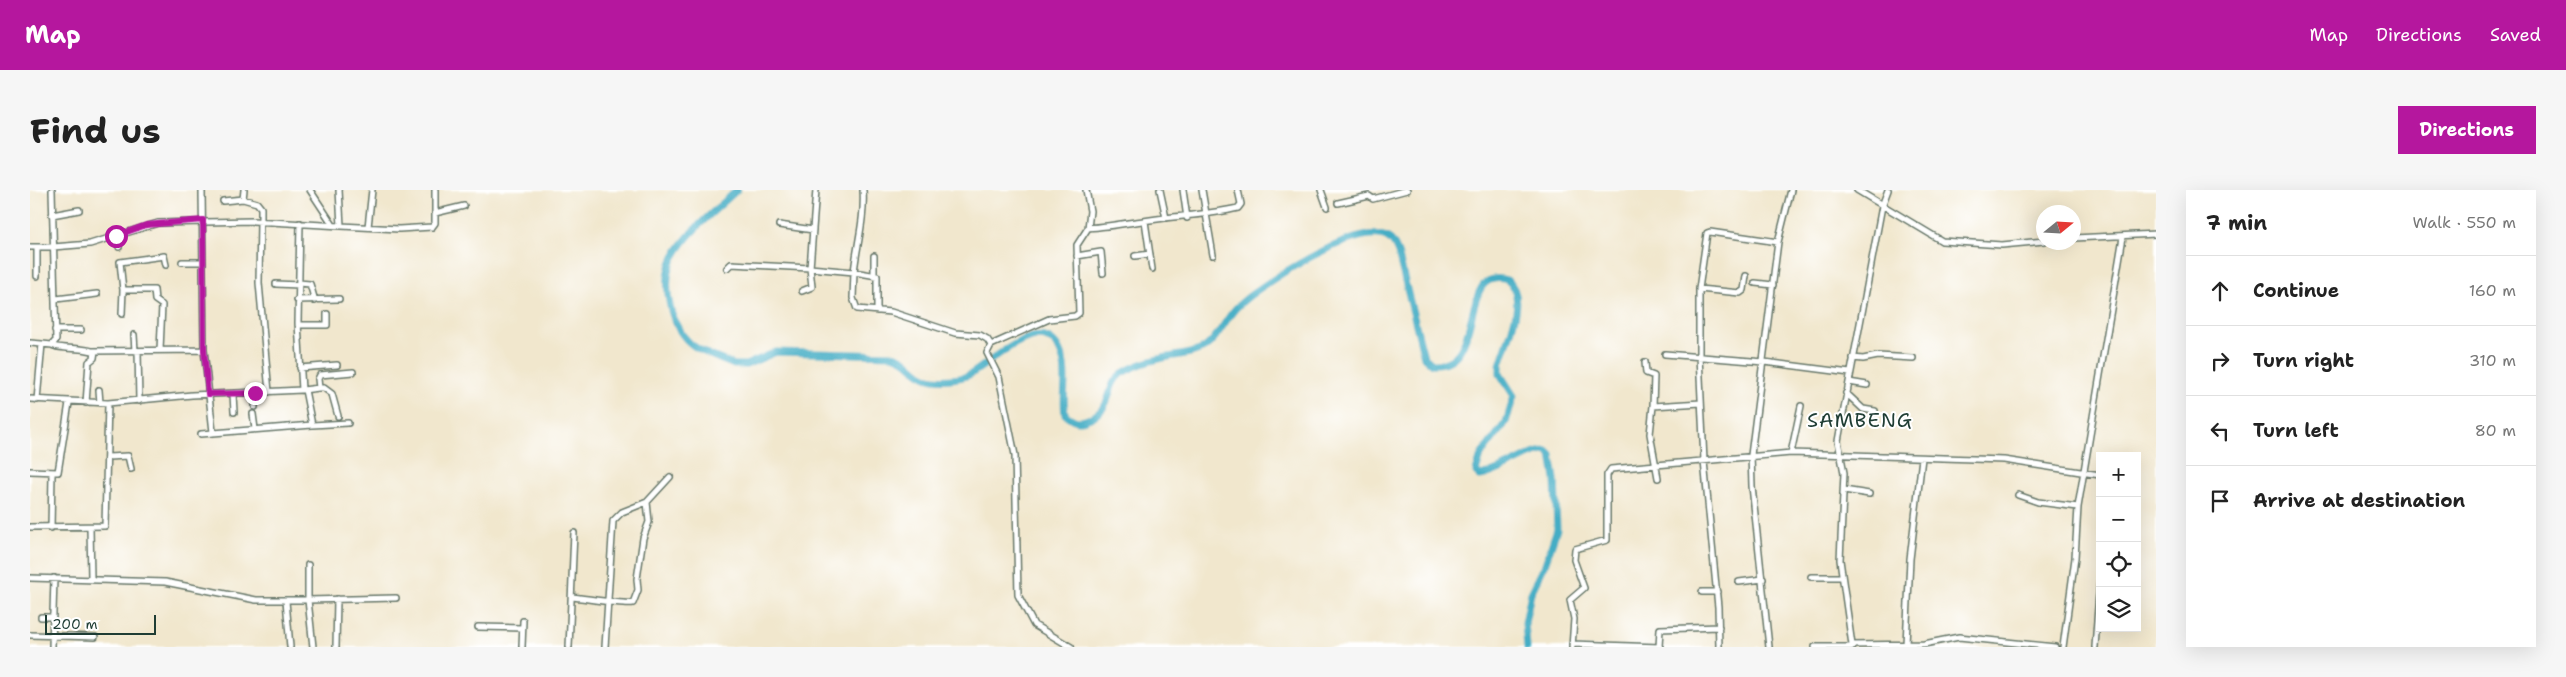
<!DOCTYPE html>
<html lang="en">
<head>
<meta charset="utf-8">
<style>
	:root { --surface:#fff; --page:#f6f6f6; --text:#222; --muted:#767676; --line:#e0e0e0; --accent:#b5179e }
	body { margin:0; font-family:"Shantell Sans",sans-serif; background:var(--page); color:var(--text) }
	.controls { position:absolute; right:15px; bottom:15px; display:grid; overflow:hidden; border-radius:0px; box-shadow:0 5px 20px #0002 }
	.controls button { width:45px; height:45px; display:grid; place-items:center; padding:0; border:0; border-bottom:1px solid var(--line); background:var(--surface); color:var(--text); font:25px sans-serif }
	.compass { position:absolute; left:2006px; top:15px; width:45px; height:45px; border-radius:50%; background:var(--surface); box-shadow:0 5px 20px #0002; rotate:72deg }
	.scale { position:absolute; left:15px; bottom:12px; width:111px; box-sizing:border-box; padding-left:5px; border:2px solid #1f3d34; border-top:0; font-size:14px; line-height:18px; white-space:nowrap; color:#1f3d34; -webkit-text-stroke:4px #fff; paint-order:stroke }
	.stop { position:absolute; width:15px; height:15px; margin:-11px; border:4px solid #b5179e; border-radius:50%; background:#fff }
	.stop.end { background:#b5179e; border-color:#fff; box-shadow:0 1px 5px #0008 }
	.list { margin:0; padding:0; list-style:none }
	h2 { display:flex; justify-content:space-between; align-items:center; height:65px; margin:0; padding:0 20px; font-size:21px }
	h2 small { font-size:16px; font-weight:400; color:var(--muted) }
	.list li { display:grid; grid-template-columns:32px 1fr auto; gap:15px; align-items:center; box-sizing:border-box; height:70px; padding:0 20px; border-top:1px solid var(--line) }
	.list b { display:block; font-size:19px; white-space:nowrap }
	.list em { font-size:16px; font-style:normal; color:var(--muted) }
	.icon { flex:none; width:28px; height:28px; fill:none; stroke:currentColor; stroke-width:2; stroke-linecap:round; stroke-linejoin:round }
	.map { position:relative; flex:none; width:2126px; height:457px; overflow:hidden; border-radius:0px }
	header { display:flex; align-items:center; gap:30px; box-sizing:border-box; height:70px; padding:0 25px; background:var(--accent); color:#fff }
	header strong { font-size:24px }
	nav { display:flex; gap:28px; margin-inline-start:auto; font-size:18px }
	.intro { display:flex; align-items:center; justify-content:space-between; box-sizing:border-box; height:120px; padding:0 30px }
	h1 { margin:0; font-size:35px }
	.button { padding:12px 22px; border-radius:0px; background:var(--accent); color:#fff; font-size:18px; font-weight:700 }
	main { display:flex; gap:30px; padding:0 30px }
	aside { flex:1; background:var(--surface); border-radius:0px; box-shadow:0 5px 20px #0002 }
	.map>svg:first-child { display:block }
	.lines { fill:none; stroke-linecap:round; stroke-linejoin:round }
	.river { stroke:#45adc5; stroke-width:7 }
	.minor-casing { stroke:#68786a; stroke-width:8 }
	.minor { stroke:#fff; stroke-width:5 }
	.route { stroke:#b5179e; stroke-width:6 }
	.labels { text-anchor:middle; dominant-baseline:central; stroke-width:4; stroke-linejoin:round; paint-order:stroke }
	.quarter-label { font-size:20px; letter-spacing:1px; fill:#1f3d34; stroke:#fff }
</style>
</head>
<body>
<header>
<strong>Map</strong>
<nav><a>Map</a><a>Directions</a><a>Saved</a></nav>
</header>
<div class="intro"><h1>Find us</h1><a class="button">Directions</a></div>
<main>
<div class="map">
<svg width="2126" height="457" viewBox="0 0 2126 457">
	<rect width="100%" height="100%" fill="#fff"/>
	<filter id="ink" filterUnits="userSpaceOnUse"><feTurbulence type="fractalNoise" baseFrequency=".02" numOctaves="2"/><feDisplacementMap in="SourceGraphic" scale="10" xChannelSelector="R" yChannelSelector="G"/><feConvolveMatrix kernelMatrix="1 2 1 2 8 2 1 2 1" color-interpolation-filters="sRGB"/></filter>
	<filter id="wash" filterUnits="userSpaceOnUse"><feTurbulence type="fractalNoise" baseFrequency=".0096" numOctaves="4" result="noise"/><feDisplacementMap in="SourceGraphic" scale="20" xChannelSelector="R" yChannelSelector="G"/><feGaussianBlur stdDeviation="1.12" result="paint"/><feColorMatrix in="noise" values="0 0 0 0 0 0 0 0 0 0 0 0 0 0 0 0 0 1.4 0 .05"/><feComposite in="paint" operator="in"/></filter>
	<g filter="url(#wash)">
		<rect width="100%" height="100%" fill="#f1e7cd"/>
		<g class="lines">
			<path class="river" d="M707 0C686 20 658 41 644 67 631 92 639 134 660 153 671 163 690 169 704 175H716L746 162 862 165C880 168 885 187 904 189 913 190 934 189 941 184 966 169 1018 116 1033 170 1038 188 1032 206 1035 224 1041 229 1047 233 1055 230 1086 220 1074 196 1091 184 1103 176 1119 171 1133 168 1146 165 1162 165 1174 158 1188 149 1195 129 1207 117 1228 95 1330 30 1358 48 1364 51 1366 58 1368 63L1394 167 1402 174C1458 178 1426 75 1477 90 1500 107 1476 152 1470 175V184L1484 206 1476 232 1451 265 1446 282 1450 286C1471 283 1500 260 1517 261L1521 265 1525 289 1527 339 1514 377 1501 403 1495 433 1497 457"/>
		</g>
	</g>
	<g filter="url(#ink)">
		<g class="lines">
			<g class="minor-casing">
				<path id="minor" d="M172 0 174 160 183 242
					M214 0 213 9 227 13 231 18V31
					M280 0 303 35
					M786 0 780 78 824 82 823 108 827 119 861 122 925 143 950 145 957 149 961 155
					M833 0C835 28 827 54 824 82L847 86V121
					M1130 0 1136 28
					M1153 0 1157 28
					M1172 0 1183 65
					M1291 0 1297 17
					M1827 0 1912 51 1972 55 2014 51
					M1858 0 1852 16 1808 251 1814 283 1810 370 1822 455 1894 454 1929 447 2025 457
					M193 11 213 9
					M1308 13 1339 6 1343 9 1377 0
					M405 23 434 16
					M22 25 49 20
					M230 31 229 93 239 202
					M1115 31 1122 79
					M749 35 783 40
					M311 36 369 39 402 37 405 33V0
					M338 37 342 0
					M1058 38C1084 36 1109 31 1135 28 1160 25 1183 24 1208 18L1211 14 1208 0
					M86 46 89 57
					M2044 48 2126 44
					M0 57H23L60 54 128 33 223 31 311 36 309 0
					M7 57V86
					M1047 66 1071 62 1073 83
					M1105 66 1120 64
					M152 72H173
					M697 78 701 74 780 78 782 97 772 101
					M844 84V66
					M269 93 280 94 285 111
					M1725 93 1743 95
					M246 94 269 95
					M1669 99 1710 103 1714 100 1716 86
					M93 100H124L125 110 132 115 130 160
					M26 109 67 104
					M267 110 309 109
					M92 124 93 100 90 72 134 66 136 75
					M268 135H297V124
					M25 140H51
					M104 145 105 161
					M0 153 12 154
					M22 155C26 159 53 158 62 161L174 160
					M108 161 109 211
					M1635 164 1734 172 1820 183
					M1823 168 1833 169 1848 166 1883 168
					M1615 172 1616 183 1624 186 1623 216
					M270 178 307 175
					M1819 192 1837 195
					M289 198H294L302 204 308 226
					M69 200 70 213
					M273 200 289 198 288 189 290 185 323 182
					M225 203V217
					M1816 203 1833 219 1845 221
					M203 204 204 222
					M0 209 78 213 162 205 272 200 268 133 270 33
					M7 210 12 154 22 155 26 150 22 0
					M56 213 59 172 64 168 65 161
					M223 224 225 239
					M282 235 318 233
					M171 244 282 235 275 200
					M1761 263 1771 216
					M78 267 98 266 101 279
					M0 281 28 282 39 213
					M1628 288 1620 244 1623 216 1671 213
					M1814 300 1839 304
					M1988 305 2008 312 2048 317
					M0 337 75 336 78 213
					M21 338 22 284
					M60 338 61 388
					M278 375V410L366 408
					M1781 387H1812
					M0 388 135 392 226 410H278L283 457
					M1709 392 1733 389
					M1672 402H1687
					M542 407C554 408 595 415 603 413L608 400 607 389 613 348 619 332 617 312 640 287
					M256 411 260 457
					M11 427H22
					M448 437 492 438
					M0 445 65 447
					M1542 454 1630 457
					M1876 454 1880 369 1892 268
					M22 457 24 388
					M306 457 307 409
					M492 457 493 431
					M539 457 544 343
					M575 457 583 331 592 322 617 312
					M1041 457 1004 435 988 405 985 265 969 187 957 163 961 155 1019 129 1045 126 1049 123 1047 55 1058 38 1060 21 1056 0
					M1542 457 1544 429 1540 410 1554 398 1544 370 1545 359 1577 350V285L1581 279 1761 263 1974 270 2070 285
					M1629 457 1630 439 1689 437
					M1689 457 1688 417 1674 271 1669 166V99L1677 43 1680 42 1748 52
					M1739 457 1722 296 1721 265 1748 52 1761 0
					M1785 457H1823
					M2033 457 2045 368 2048 317 2093 47
					M2065 457 2070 390"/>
			</g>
			<use href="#minor" class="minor"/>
		</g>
	</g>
	<g class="lines" filter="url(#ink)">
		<path class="route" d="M86 46 116 35 173 30 174 160 178 204 225 203"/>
	</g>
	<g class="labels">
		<g class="quarter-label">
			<text x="1830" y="230">SAMBENG</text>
		</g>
	</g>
</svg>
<div class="controls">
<button>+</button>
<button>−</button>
<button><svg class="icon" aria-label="locate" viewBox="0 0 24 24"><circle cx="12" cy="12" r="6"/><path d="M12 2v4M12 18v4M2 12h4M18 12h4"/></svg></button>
<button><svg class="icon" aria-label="layers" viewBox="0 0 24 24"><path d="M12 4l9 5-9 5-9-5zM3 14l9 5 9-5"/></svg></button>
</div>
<svg class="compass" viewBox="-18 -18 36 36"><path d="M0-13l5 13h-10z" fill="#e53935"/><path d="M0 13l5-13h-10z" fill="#767676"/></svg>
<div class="scale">200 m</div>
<div class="stop" style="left:86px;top:46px"></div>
<div class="stop end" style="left:225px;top:203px"></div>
</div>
<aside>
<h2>7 min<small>Walk · 550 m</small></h2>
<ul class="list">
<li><svg class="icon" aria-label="ahead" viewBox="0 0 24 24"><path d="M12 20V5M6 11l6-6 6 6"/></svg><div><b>Continue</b></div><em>160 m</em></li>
<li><svg class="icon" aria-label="right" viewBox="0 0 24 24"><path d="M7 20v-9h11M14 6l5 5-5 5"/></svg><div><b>Turn right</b></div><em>310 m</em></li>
<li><svg class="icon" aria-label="left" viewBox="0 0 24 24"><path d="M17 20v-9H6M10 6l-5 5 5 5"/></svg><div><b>Turn left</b></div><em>80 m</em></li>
<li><svg class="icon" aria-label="arrive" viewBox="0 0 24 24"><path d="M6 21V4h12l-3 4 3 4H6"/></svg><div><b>Arrive at destination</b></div></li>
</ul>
</aside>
</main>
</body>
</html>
